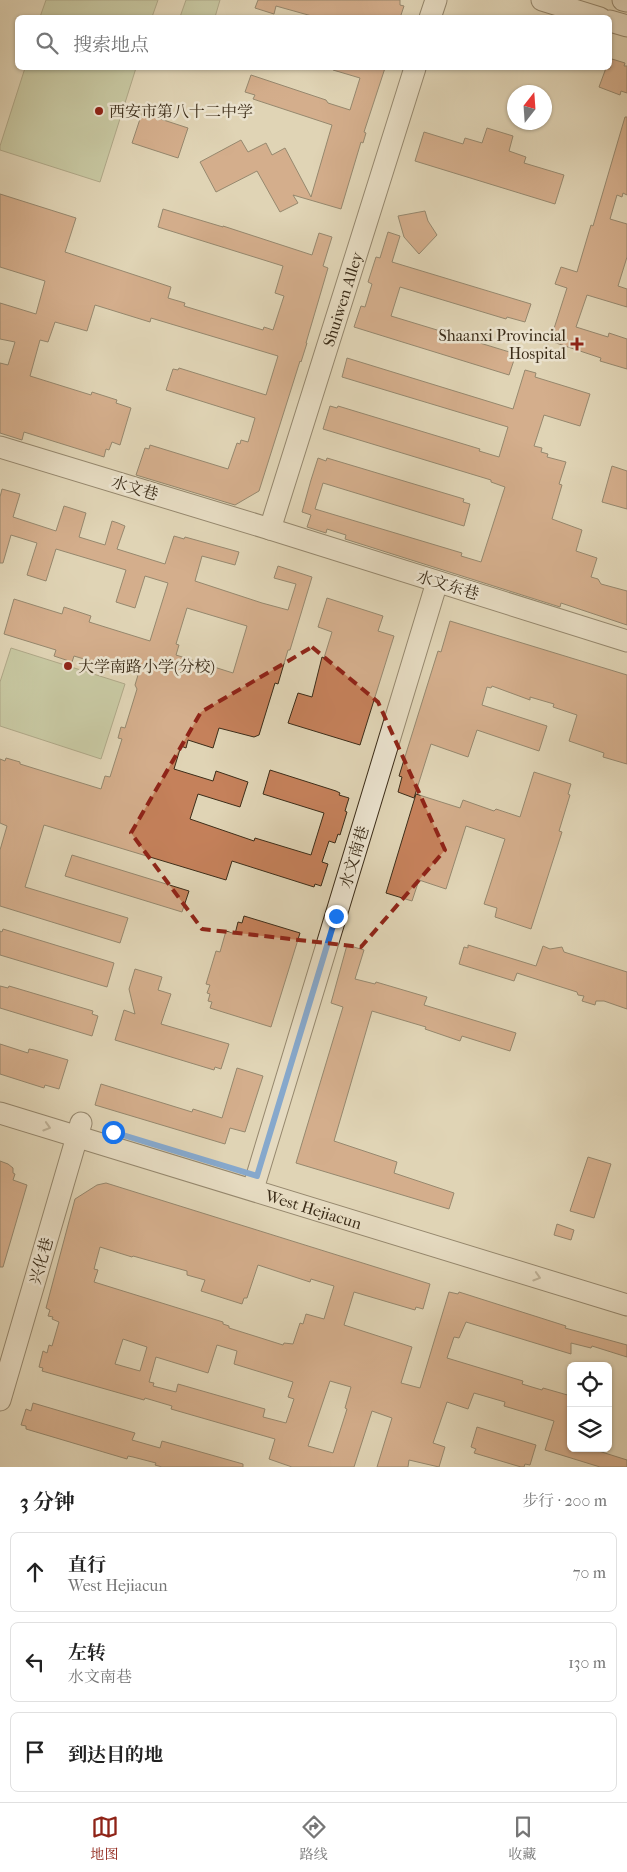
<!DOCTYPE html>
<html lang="zh">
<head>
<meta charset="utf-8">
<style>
	:root { --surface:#fff; --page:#f2f2f2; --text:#222; --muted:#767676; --line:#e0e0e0; --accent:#8f2418 }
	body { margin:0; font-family:"IM FELL French Canon","Noto Serif SC",serif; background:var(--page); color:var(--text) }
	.controls { position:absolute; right:15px; bottom:15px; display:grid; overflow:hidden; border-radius:8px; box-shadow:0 1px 4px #0004 }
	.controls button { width:45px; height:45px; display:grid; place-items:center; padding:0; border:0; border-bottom:1px solid var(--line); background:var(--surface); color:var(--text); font:25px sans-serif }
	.compass { position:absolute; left:507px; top:85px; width:45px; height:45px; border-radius:50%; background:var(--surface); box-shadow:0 1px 4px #0004; rotate:17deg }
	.stop { position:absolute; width:15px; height:15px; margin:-11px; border:4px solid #1a73e8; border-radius:50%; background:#fff }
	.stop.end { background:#1a73e8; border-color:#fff; box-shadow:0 1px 5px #0008 }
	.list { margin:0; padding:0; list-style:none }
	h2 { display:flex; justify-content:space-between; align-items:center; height:65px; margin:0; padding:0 20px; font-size:21px }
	h2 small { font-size:16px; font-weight:400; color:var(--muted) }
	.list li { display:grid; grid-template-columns:32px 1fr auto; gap:15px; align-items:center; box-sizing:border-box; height:80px; margin:0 10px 10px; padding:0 10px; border:1px solid var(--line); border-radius:8px }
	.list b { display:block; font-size:19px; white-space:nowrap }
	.list p { margin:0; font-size:16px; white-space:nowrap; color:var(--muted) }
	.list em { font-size:16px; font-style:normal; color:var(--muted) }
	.icon { flex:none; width:28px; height:28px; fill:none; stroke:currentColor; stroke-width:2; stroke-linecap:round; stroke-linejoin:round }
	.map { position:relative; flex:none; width:627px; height:1467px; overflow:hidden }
	.search { position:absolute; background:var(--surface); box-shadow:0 1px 4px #0004; left:15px; right:15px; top:15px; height:55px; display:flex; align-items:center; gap:12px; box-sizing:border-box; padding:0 18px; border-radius:8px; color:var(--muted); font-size:19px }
	.sheet { height:335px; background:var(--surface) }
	nav { display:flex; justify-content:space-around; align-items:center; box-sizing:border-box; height:70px; border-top:1px solid var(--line); background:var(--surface); font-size:14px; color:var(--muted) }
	nav a { display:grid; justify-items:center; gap:2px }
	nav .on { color:var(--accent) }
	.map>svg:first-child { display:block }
	.green { fill:#aebe91; stroke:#757655 }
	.building { fill:#c5815b; stroke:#3c2d19; fill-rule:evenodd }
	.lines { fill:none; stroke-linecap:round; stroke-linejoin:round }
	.secondary-casing { stroke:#3c2d19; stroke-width:23 }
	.secondary { stroke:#ebe3cf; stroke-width:21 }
	.oneway { stroke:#948874 }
	.route { stroke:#1a73e8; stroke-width:6 }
	.marked { fill:none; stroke:#8f2418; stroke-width:4; stroke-dasharray:10 6; stroke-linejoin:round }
	.poi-dot { fill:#8f2418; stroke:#ebe3cf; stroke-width:2 }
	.labels { text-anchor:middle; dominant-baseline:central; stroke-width:5; stroke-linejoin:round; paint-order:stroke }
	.poi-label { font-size:16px; fill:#3c2d19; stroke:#ebe3cf; text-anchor:start }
	.street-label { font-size:16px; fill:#3c2d19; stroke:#ebe3cf }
</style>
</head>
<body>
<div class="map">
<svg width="627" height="1467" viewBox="0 0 627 1467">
	<rect width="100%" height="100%" fill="#e0d4b5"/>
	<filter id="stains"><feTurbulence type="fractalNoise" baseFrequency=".004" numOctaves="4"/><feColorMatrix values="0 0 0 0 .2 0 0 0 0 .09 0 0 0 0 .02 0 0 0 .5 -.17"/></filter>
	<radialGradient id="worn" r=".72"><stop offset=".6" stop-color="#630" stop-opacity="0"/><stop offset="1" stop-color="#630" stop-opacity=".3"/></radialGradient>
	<path class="green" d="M46 0H158L152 17H40Z
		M186 0H220L215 17H180Z
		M25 68H136L100 182 0 150V146Z
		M11 648 125 684 101 759 0 726V682Z"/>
	<path class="building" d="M258 0H400V5L404 6 400 18H319L276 6 274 14 255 8Z
		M612 59 625 63 624 66H627V93L621 91 620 95 599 87 606 68H610V60H612Z
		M333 68H385L364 132 366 133 363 143 361 142 341 209 293 195 298 203 280 212 257 171 216 192 200 162 241 140 248 152 266 143 272 155 285 148 311 197 332 125 253 99 255 95 245 92 251 75 326 100 328 103 350 110 360 78 333 70Z
		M142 113 188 128 178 158 132 143Z
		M625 117H627V195L623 193 622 197 617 195 610 219 627 224V257L618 286 627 289V307L587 295 576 327 608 337 609 333 627 339V369L600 361 601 358 550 341 567 288 555 284 561 267 577 272 591 225 593 226Z
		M487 128 513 136 509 151 526 157 524 163 564 175 555 204 415 161 424 132 463 144 465 138 482 143Z
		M0 194 76 218 65 252 171 287 168 298 185 303 184 306 263 330 264 327 273 330 284 296 275 293 283 266 158 227 163 209 223 227V226L312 255 319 233 332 237 323 266 328 268 306 343H307L301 362 300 361 259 491 235 505 136 475 145 448 149 449 150 445 228 469 237 443 240 444 241 440 248 442 255 418 166 390 173 369 178 370 179 368 266 395 278 356 151 318 150 322 95 305 87 331 55 322 48 342 40 340 30 376 91 395 92 392 117 400 116 403 131 408 120 445 112 442 109 450 106 449 104 457 24 432 22 440 0 433V363L8 365 15 342 0 339V303L36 314 45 281 0 267Z
		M425 211 428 221 437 235 419 254 404 237 398 216Z
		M388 232 400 236 392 262 531 304 525 322 507 317 506 319 400 287 391 316 516 354 509 375 354 327 361 306 365 307 372 284 368 282 376 257 380 258Z
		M347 358 513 409 525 370 536 373 535 377 590 394 580 426 544 415 534 446 542 448 541 452 548 454 547 457 566 462 559 484 562 485 552 519 582 530 576 551 597 558 591 577 598 579 601 584 627 591V625L561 603 560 607 345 539 346 535 327 529 326 533 307 527 311 515 302 512 311 480 318 458 326 461 327 458 464 499 463 502 470 504 464 526 323 483 315 509 462 553 461 556 481 562 505 487 491 482V480L323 429 330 406 337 408 338 406 480 449 479 451 499 457 508 427 342 377Z
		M612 466 627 471V509L602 502Z
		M2 489 20 494 13 517 56 531 64 506 86 513 79 537 105 545 112 521 118 523 125 526 117 549 165 564 174 536 184 539 185 537 239 552 235 565 202 556 195 581 262 603 288 610 296 584 274 578 278 566 312 577 290 650H288L278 684 275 683 259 735 254 737 219 728 213 748 188 740 186 748 181 746 174 769 213 781 216 771 248 782 240 807 198 794 190 819 254 841 255 838 311 855 324 813 263 794 270 770 336 791 340 793 339 795 349 798 345 811 347 812 340 835 338 834 335 843 329 841 322 862 328 864 321 886 315 884 314 887 232 861 226 880 44 825 25 887 128 918 120 943 0 906V850L7 826 0 823V759L5 761 6 758 20 762V764L101 789 105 776 110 777 122 739 118 738 121 727 125 728 137 689 135 685 138 675 74 656 72 662 54 656 56 650 4 634 14 599 62 614 64 607 91 616 89 622 150 641 168 583 145 576 135 608 116 602 126 570 56 549 46 581 27 575 37 543 11 535 3 563H0V497ZM187 608 247 626 233 673 176 655 179 645 176 644Z
		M327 598 383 616 378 631 394 636 360 745 288 723 298 693 312 697 322 657 324 658 332 632 318 627Z
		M450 621 627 675V764L603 757 604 753 569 741 577 715 553 707 554 704 530 697V700L492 686 491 688 487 687 482 705 547 726 539 751 477 730 468 757 431 744 414 798 398 792 402 777 399 776 438 651 441 652Z
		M534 772 571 784 568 794 570 795 559 831 562 832 531 929 495 917 497 908 484 904 505 839 466 826 446 889 419 880 412 901 386 893 416 794 460 808 463 800 494 811 496 809 520 817Z
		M72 855 189 891 182 912 65 876Z
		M244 916 300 933 271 1027 210 1008 212 1002 208 1001 210 994 207 993 210 985 206 984 216 951 220 952 226 931 235 934 238 922 242 923Z
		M3 929 114 963 107 987 0 955V931L2 932Z
		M347 945 364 950 355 979 375 984 376 982 427 997 424 1005 516 1033 510 1051 462 1036 460 1041 425 1029 426 1027 372 1011 334 1141 397 1162 394 1173 454 1193 449 1209 296 1163 343 1007 331 1003Z
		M468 945 536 966 543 946 550 949 562 947 564 952 627 972V1009L604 1001H596L595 1005 582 1001 584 996 578 995 577 992 517 973 514 981 459 964 464 947 468 948Z
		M135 969 162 977 158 990 171 994 161 1024 229 1044 221 1069 215 1067 214 1070 115 1040 124 1010 135 1014 129 989Z
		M0 986 8 988 9 986 93 1011 92 1014 98 1016 92 1036 0 1008Z
		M0 1044 28 1053 29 1049 34 1050 68 1060 59 1089 45 1085 44 1088 0 1074Z
		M237 1068 263 1076 245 1132 230 1128 225 1144 95 1105 101 1084 192 1112 193 1109 222 1118Z
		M588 1157 611 1164 594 1218 570 1211Z
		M0 1161 8 1164 13 1168V1173L15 1174 13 1180 27 1185 3 1267H0Z
		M106 1183 430 1284 423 1309 416 1307 415 1310 354 1292 344 1325 412 1347 401 1383 420 1388 449 1292 458 1294 459 1292 566 1326 565 1328 627 1345V1357L592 1346 591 1348 571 1343V1354L466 1322 459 1338 454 1337 447 1358 523 1381 522 1384 542 1390 543 1388 571 1396V1448H589L627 1460V1467H600L545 1450 554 1421 504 1406 505 1402 474 1393 468 1409 447 1402 433 1443 445 1447 439 1467 409 1460 408 1467H377L392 1418 372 1411 354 1467H292L269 1459 275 1439 171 1409 172 1406 145 1398 144 1400 42 1371 43 1368 39 1367 43 1351 47 1353 49 1345 52 1346 59 1322 52 1319 53 1317 48 1316 50 1310 46 1308 75 1199 97 1185ZM100 1247 132 1257 133 1256 187 1271V1275L205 1280 201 1291 242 1304 244 1298H247L258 1265 310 1282 311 1279 334 1286 324 1319 306 1314 303 1324 300 1323 293 1344 284 1343 283 1345 229 1328V1326L223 1324V1322L94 1282 98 1270 94 1269ZM123 1339 147 1347 140 1371 115 1364ZM217 1345 237 1351 234 1364 293 1382 288 1397 294 1399 286 1423 263 1417 265 1409 178 1384 176 1392 153 1386 154 1383 149 1382 156 1357 208 1373ZM330 1381 351 1387 345 1408 347 1409 333 1453 308 1446Z
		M557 1224 574 1230 571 1240 554 1235Z
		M33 1403 135 1433 132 1440 160 1448 162 1441 243 1464V1467H162L155 1465 156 1463 133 1457 128 1456 127 1459 26 1429V1426L21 1425 26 1409 31 1411Z
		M477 1427 536 1445 530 1465 525 1464 524 1467H521L474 1453 476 1449 471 1447Z"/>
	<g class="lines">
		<g class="secondary-casing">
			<g id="secondary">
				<path d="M542 0 600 18"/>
				<path d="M623 0 627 1"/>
				<path d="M430 18 436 0"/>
				<path d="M610 21 627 26"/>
				<path d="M0 447 270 529 627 641"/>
				<path id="s1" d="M270 529 415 68"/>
				<path id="s2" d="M0 1113 627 1305"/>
				<path d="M253 1189 437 582"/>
				<path d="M0 1400 81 1123"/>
			</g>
		</g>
		<use href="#secondary" class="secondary"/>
	</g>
	<defs><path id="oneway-chevron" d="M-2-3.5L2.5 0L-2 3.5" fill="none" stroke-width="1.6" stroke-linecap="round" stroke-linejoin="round" transform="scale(1.25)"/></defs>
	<g class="oneway">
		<use href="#oneway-chevron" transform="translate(47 1127) rotate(17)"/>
		<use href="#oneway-chevron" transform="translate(537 1277) rotate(17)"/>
	</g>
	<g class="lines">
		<path class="route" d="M113 1132 257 1176 336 916"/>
	</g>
	<path d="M0 0H627V1467H0ZM312 647 378 702 445 850 361 947 202 929 131 833 201 712Z" fill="#e0d4b5" fill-opacity=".55" fill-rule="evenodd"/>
	<path class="marked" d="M312 647 378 702 445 850 361 947 202 929 131 833 201 712Z"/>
	<g class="poi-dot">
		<circle cx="99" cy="111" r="5"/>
		<path d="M574.5 336.5h5v5h5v5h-5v5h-5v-5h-5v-5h5z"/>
		<circle cx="68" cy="666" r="5"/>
	</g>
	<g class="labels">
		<g class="poi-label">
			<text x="109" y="111">西安市第八十二中学</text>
			<text x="566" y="335" text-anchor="end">Shaanxi Provincial<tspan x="566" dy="18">Hospital</tspan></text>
			<text x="78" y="666">大学南路小学(分校)</text>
		</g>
		<g class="street-label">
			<text stroke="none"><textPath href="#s1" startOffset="241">Shuiwen Alley</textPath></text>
			<text transform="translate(135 488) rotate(17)">水文巷</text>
			<text transform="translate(448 585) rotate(17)">水文东巷</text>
			<text transform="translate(354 857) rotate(-73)">水文南巷</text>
			<text stroke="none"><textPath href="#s2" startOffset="328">West Hejiacun</textPath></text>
			<text transform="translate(41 1261) rotate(-74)">兴化巷</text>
		</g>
	</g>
	<rect width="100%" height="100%" filter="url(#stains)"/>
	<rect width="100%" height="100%" fill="url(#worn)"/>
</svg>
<div class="controls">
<button><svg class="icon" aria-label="locate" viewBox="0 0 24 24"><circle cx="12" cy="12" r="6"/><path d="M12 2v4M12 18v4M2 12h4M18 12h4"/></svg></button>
<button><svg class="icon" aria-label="layers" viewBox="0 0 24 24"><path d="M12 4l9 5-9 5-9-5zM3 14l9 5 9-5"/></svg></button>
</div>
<svg class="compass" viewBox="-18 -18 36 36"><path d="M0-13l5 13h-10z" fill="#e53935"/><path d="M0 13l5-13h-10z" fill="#767676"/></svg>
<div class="stop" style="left:113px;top:1132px"></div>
<div class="stop end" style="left:336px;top:916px"></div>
<div class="search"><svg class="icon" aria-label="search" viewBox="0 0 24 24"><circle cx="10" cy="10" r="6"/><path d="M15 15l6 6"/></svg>搜索地点</div>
</div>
<section class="sheet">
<h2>3 分钟<small>步行 · 200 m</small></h2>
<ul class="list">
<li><svg class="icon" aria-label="ahead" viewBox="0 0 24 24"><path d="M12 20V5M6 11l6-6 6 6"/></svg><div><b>直行</b><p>West Hejiacun</p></div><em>70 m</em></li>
<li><svg class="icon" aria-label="left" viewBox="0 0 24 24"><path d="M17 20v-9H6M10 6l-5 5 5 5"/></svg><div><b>左转</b><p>水文南巷</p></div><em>130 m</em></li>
<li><svg class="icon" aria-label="arrive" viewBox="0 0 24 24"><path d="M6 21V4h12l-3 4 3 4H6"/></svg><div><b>到达目的地</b></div></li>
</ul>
</section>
<nav>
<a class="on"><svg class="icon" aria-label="map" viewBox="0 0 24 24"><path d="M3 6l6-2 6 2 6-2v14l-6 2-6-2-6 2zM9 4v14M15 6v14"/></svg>地图</a>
<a><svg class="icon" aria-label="directions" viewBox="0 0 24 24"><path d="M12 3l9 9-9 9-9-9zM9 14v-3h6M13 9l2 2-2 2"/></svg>路线</a>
<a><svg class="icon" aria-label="saved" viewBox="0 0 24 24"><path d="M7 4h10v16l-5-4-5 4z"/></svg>收藏</a>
</nav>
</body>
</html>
